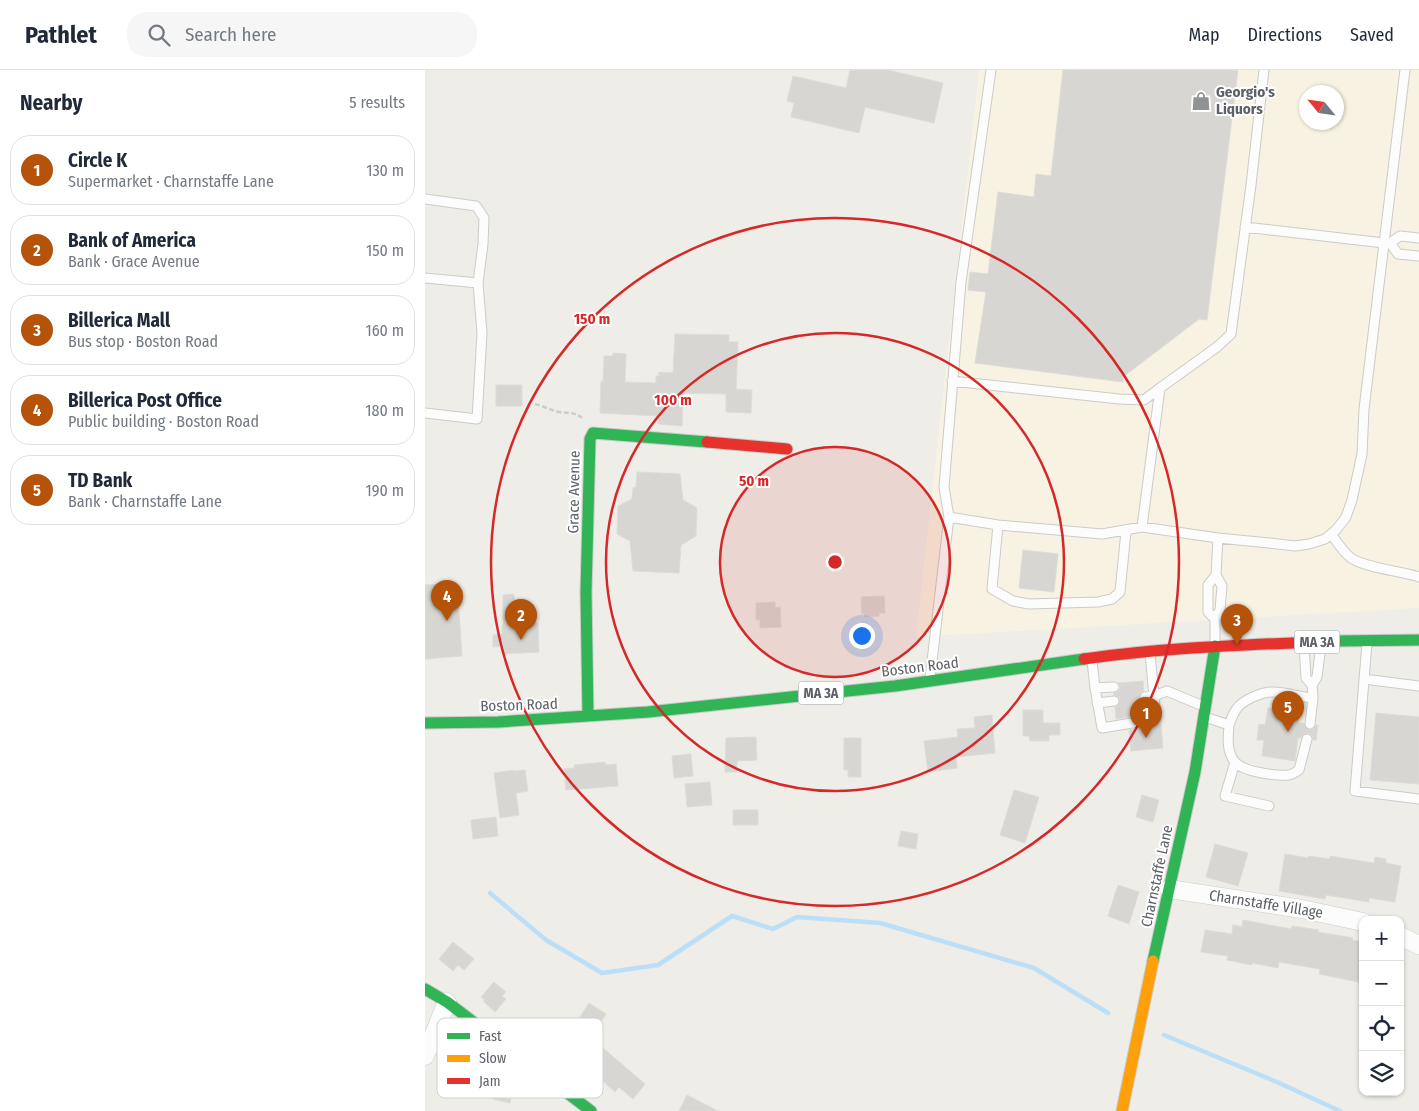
<!DOCTYPE html>
<html lang="en">
<head>
<meta charset="utf-8">
<style>
	:root { --surface:#fff; --page:#f6f6f7; --text:#1f2937; --muted:#747a83; --line:#e0e1e3; --accent:#b45309 }
	body { margin:0; font-family:"Fira Sans Condensed",sans-serif; background:var(--page); color:var(--text) }
	.controls { position:absolute; right:15px; bottom:15px; display:grid; overflow:hidden; border-radius:10px; box-shadow:0 1px 4px #0004 }
	.controls button { width:45px; height:45px; display:grid; place-items:center; padding:0; border:0; border-bottom:1px solid var(--line); background:var(--surface); color:var(--text); font:25px sans-serif }
	.compass { position:absolute; left:874px; top:15px; width:45px; height:45px; border-radius:50%; background:var(--surface); box-shadow:0 1px 4px #0004; rotate:299deg }
	.you { position:absolute; left:436px; top:565px; width:18px; height:18px; margin:-12px; border:4px solid #fff; border-radius:50%; background:#1a73e8; box-shadow:0 0 0 8px #1a73e833 }
	.badge { display:grid; place-items:center; width:32px; height:32px; border-radius:50%; background:var(--accent); color:#fff; font-size:16px; font-weight:700 }
	.pin { position:absolute; translate:-50% -41px; filter:drop-shadow(0 1px 2px #0008) }
	.pin::after { content:''; position:absolute; top:26px; width:18px; height:15px; background:inherit; clip-path:polygon(0 0,100% 0,50% 100%) }
	.list { margin:0; padding:0; list-style:none }
	h2 { display:flex; justify-content:space-between; align-items:center; height:65px; margin:0; padding:0 20px; font-size:21px }
	h2 small { font-size:16px; font-weight:400; color:var(--muted) }
	.list li { display:grid; grid-template-columns:32px 1fr auto; gap:15px; align-items:center; box-sizing:border-box; height:70px; margin:0 10px 10px; padding:0 10px; border:1px solid var(--line); border-radius:20px }
	.list b { display:block; font-size:19px; white-space:nowrap }
	.list p { margin:0; font-size:16px; white-space:nowrap; color:var(--muted) }
	.list em { font-size:16px; font-style:normal; color:var(--muted) }
	.icon { flex:none; width:28px; height:28px; fill:none; stroke:currentColor; stroke-width:2; stroke-linecap:round; stroke-linejoin:round }
	.map { position:relative; flex:none; width:994px; height:1041px; overflow:hidden }
	header { display:flex; align-items:center; gap:30px; box-sizing:border-box; height:70px; padding:0 25px; background:var(--surface); border-bottom:1px solid var(--line) }
	header strong { font-size:24px }
	nav { display:flex; gap:28px; margin-inline-start:auto; font-size:18px }
	.search { width:350px; height:45px; background:var(--page); display:flex; align-items:center; gap:12px; box-sizing:border-box; padding:0 18px; border-radius:20px; color:var(--muted); font-size:19px }
	main { display:flex }
	aside { flex:1; background:var(--surface) }
	.map>svg:first-child { display:block }
	.commercial { fill:#f7f2e1; fill-rule:evenodd }
	.lines { fill:none; stroke-linecap:round; stroke-linejoin:round }
	.stream { stroke:#bcdff8; stroke-width:4.5 }
	.building { fill:#d7d6d3; stroke:#dddcd8 }
	.lane-casing { stroke:#cbcbca; stroke-width:11 }
	.street-casing { stroke:#cbcbca; stroke-width:19 }
	.fast-casing { stroke:#c9cac9; stroke-width:13 }
	.slow-casing { stroke:#c9cac9; stroke-width:13 }
	.jam-casing { stroke:#c9cac9; stroke-width:13 }
	.path { stroke:#c9cecb; stroke-width:2.5; stroke-dasharray:5 2.5; stroke-linecap:butt }
	.lane { stroke:#fcfcfc; stroke-width:9 }
	.street { stroke:#fcfcfc; stroke-width:18 }
	.fast { stroke:#30b455; stroke-width:11 }
	.slow { stroke:#ff9f0a; stroke-width:11 }
	.jam { stroke:#e5322d; stroke-width:11 }
	.ring { fill:none; stroke:#d62828; stroke-width:2.5 }
	.labels { text-anchor:middle; dominant-baseline:central; stroke-width:4; stroke-linejoin:round; paint-order:stroke }
	.shield { fill:#fff; stroke:#8e9095; stroke-width:1 }
	.shield-label { font-size:14px; font-weight:bold; fill:#5d6167 }
	.poi-label { font-size:15px; font-weight:bold; fill:#5d6167; stroke:#fff; text-anchor:start }
	.street-label { font-size:15px; fill:#5d6167; stroke:#fff }
	.key { fill:#fff; stroke:#ced0d1; stroke-width:1 }
	.key-label { font-size:14px; fill:#5d6167 }
	.centre { fill:#d62828; stroke:#fff; stroke-width:2.5 }
	.ring-label { font-size:15px; text-anchor:middle; font-weight:bold; fill:#d62828; stroke:#fff; stroke-width:4; stroke-linejoin:round; paint-order:stroke }
</style>
</head>
<body>
<header>
<strong>Pathlet</strong>
<div class="search"><svg class="icon" aria-label="search" viewBox="0 0 24 24"><circle cx="10" cy="10" r="6"/><path d="M15 15l6 6"/></svg>Search here</div>
<nav><a>Map</a><a>Directions</a><a>Saved</a></nav>
</header>
<main>
<aside>
<h2>Nearby<small>5 results</small></h2>
<ul class="list">
<li><span class="badge">1</span><div><b>Circle K</b><p>Supermarket · Charnstaffe Lane</p></div><em>130 m</em></li>
<li><span class="badge">2</span><div><b>Bank of America</b><p>Bank · Grace Avenue</p></div><em>150 m</em></li>
<li><span class="badge">3</span><div><b>Billerica Mall</b><p>Bus stop · Boston Road</p></div><em>160 m</em></li>
<li><span class="badge">4</span><div><b>Billerica Post Office</b><p>Public building · Boston Road</p></div><em>180 m</em></li>
<li><span class="badge">5</span><div><b>TD Bank</b><p>Bank · Charnstaffe Lane</p></div><em>190 m</em></li>
</ul>
</aside>
<div class="map">
<svg width="994" height="1041" viewBox="0 0 994 1041">
	<rect width="100%" height="100%" fill="#eeede8"/>
	<path class="commercial" d="M554 0H994V538L491 567ZM882 22H912V52H882Z"/>
	<g class="lines">
		<path class="stream" d="M65 823 121 870 177 903 233 895 307 846 348 859 372 847 455 853 609 898 683 943
			M739 965 852 1012 915 1041"/>
	</g>
	<path class="building" d="M425 0H463L518 13 509 53 440 37 434 63 366 47 369 33 362 31 368 6 421 18Z
		M638 0H813L782 250 774 249 698 307V312L550 293 561 222 543 220 545 202 563 204 573 122 609 127 611 104 626 106Z
		M250 264 304 265V272H313L311 319 327 320 326 343 301 342V324L258 323 257 356 233 354V346L175 343 176 311H178L179 286H188V283L201 284 200 312 231 313V306H234V302L248 303Z
		M71 315H97V336H71Z
		M212 402 255 404 258 430 272 438 271 466 256 475 254 503 208 501 205 471 192 464 193 436 207 429 208 418 211 417Z
		M598 480 633 484 629 522 594 518Z
		M32 513 37 586 0 589V515Z
		M89 524 90 543 105 542 106 553H113L114 582 79 584V576L68 577V565L77 564V555H78V525Z
		M459 526 460 543H454V546L440 547 439 544H437L436 527Z
		M350 532V538L355 537 356 557 335 558V550H331V533Z
		M718 611 719 621 716 622 714 627 715 631 720 633 721 644 691 649 690 637 693 636 695 631 694 627 689 625V623L693 622 695 619V616L693 613Z
		M851 635 868 637V641H875L873 653H879L882 659 887 660 891 655H893L891 670H888L887 665 883 663 878 664 876 668H873L870 691 837 686 839 670H832L834 654 840 655 843 638 850 639Z
		M598 640H618V653H635V665H624V671H605L604 666H598Z
		M951 643 994 647V714L945 710Z
		M567 645 570 683 531 687 532 698 503 702 499 671 533 667 532 659 550 658 549 647Z
		M736 654 738 678 706 681 704 660Z
		M331 667 332 690 312 691V702H300L301 668Z
		M419 668H436V707H423V700H419Z
		M266 684 268 706 249 708 247 686Z
		M180 692 181 695 191 694 193 716 141 720 139 699 149 698V695Z
		M89 700V701L100 700 103 721 91 723 94 745 75 748 69 703Z
		M285 712 287 735 262 737 260 714Z
		M589 720 614 727 600 773 575 765Z
		M717 725 734 730 728 752 711 747Z
		M308 740H333V755H308Z
		M71 747 73 766 48 769 46 750Z
		M476 761 493 764 491 779 473 776Z
		M790 774 823 783 813 816 781 807Z
		M860 784 883 788 884 786 905 789V786L949 793 950 787 961 789V793L976 796 970 832 944 828V832L901 825 900 829 854 821Z
		M693 815 714 822 704 854 683 846Z
		M818 850 866 859 867 856 894 860 893 862 928 868 927 870 938 872V913L894 904 895 899 854 892 853 898 827 893V895L802 890 803 886 776 882 780 860 807 864 808 855 817 857Z
		M28 872 49 889 39 900 33 895 28 901 14 889Z
		M69 912 81 922 77 926 81 929 70 942 58 931 60 930 56 927Z
		M164 933 181 944 171 960 164 955 142 988 119 973 124 965 120 963 126 953 144 964Z
		M178 978 220 1014 208 1029 194 1017 190 1022 172 1006 176 1001 166 992Z
		M72 1003 90 1007 85 1033 68 1029V1027H66Z
		M262 1025 293 1041H254Z"/>
	<g class="lines">
		<g class="lane-casing">
			<path id="lane" d="M0 129 51 136 59 148 58 174 53 213
				M820 157 959 173H965L975 166 994 168
				M965 173 973 184 994 186
				M0 208 53 213 57 263 52 349 0 343
				M527 311 694 329 719 330 735 318
				M524 447 573 455 677 464 717 457 793 468 844 473 870 476 884 474 900 469 911 460 921 447 927 430 937 384 939 339 980 0
				M573 455 567 519 588 531 604 534 673 532 687 529 695 522 701 461
				M717 457 735 318 792 277 806 264 826 115 839 0
				M906 464C912 472 918 482 926 488 941 498 976 501 994 507
				M790 549 783 542V515L791 505 793 468
				M942 573 930 721 994 729
				M790 574V549L795 540 797 516 791 505
				M879 575 881 608 887 615
				M667 591 670 618 677 658 731 649 729 626 742 621 778 636
				M505 608 524 447 519 417 536 212 566 0
				M939 609 994 616
				M670 618 689 617
				M720 627 729 626 725 583
				M672 633 689 631
				M780 647 804 655C803 667 801 683 811 693 820 702 851 706 864 705 868 704 871 702 874 700L882 669
				M885 654 888 628 887 615 892 607 896 575
				M804 655C806 649 809 642 813 637 819 630 835 623 845 622 859 621 874 627 888 628
				M810 692 800 726 844 736"/>
		</g>
		<g class="street-casing">
			<path id="street" d="M744 819 877 839 938 852
				M975 866 994 875
				M0 986 22 932"/>
		</g>
		<g class="fast-casing">
			<path id="fast" d="M910 571 994 570
				M163 646 161 522 165 369 168 363 282 372
				M0 653 73 652 223 642 470 616 659 589
				M728 891 770 702 790 576
				M0 919 22 932 166 1041"/>
		</g>
		<g class="slow-casing">
			<path id="slow" d="M697 1041 728 891"/>
		</g>
		<g class="jam-casing">
			<path id="jam" d="M282 372 362 379
				M659 589C742 577 826 575 910 571"/>
		</g>
		<path class="path" d="M110 334C118 336 126 340 134 342 143 343 150 342 157 348"/>
		<use href="#lane" class="lane"/>
		<use href="#street" class="street"/>
		<use href="#fast" class="fast"/>
		<use href="#slow" class="slow"/>
		<use href="#jam" class="jam"/>
	</g>
	<circle cx="410" cy="492" r="115" fill="#d62828" fill-opacity=".12"/>
	<g class="ring">
		<circle cx="410" cy="492" r="115"/>
		<circle cx="410" cy="492" r="229"/>
		<circle cx="410" cy="492" r="344"/>
	</g>
	<defs>
		<g id="shop-bare" transform="scale(1.5)"><path d="M-5-2.5h2.3a2.7 3.5 0 0 1 5.4 0H5L5.5 6h-11ZM-1.5-2.5h3a1.5 2.3 0 0 0-3 0Z" fill="#909294" stroke="#fff" stroke-width="2.5" paint-order="stroke"/></g>
	</defs>
	<g fill-rule="evenodd">
		<use href="#shop-bare" x="776" y="31"/>
	</g>
	<g class="labels">
		<g class="shield">
			<rect x="869.5" y="560.5" width="45" height="23" rx="4"/>
			<rect x="373.5" y="611.5" width="45" height="23" rx="4"/>
		</g>
		<g class="shield-label">
			<text x="892" y="572">MA 3A</text>
			<text x="396" y="623">MA 3A</text>
		</g>
		<g class="poi-label">
			<text x="791" y="22">Georgio's<tspan x="791" dy="17">Liquors</tspan></text>
		</g>
		<g class="street-label">
			<text transform="translate(149 422) rotate(-89)">Grace Avenue</text>
			<text transform="translate(495 597) rotate(-7)">Boston Road</text>
			<text transform="translate(94 635) rotate(-2)">Boston Road</text>
			<text transform="translate(732 806) rotate(-78)">Charnstaffe Lane</text>
			<text transform="translate(841 834) rotate(9)">Charnstaffe Village</text>
		</g>
	</g>
	<rect x="12" y="948" width="166" height="80" rx="8" class="key"/>
	<rect x="22" y="963" width="23" height="6" fill="#30b455"/>
	<rect x="22" y="985" width="23" height="7" fill="#ff9f0a"/>
	<rect x="22" y="1008" width="23" height="6" fill="#e5322d"/>
	<g class="key-label">
		<text x="54" y="971">Fast</text>
		<text x="54" y="993">Slow</text>
		<text x="54" y="1016">Jam</text>
	</g>
	<circle cx="410" cy="492" r="8" class="centre"/>
	<g class="ring-label">
		<text x="167" y="254">150 m</text>
		<text x="248" y="335">100 m</text>
		<text x="329" y="416">50 m</text>
	</g>
</svg>
<div class="controls">
<button>+</button>
<button>−</button>
<button><svg class="icon" aria-label="locate" viewBox="0 0 24 24"><circle cx="12" cy="12" r="6"/><path d="M12 2v4M12 18v4M2 12h4M18 12h4"/></svg></button>
<button><svg class="icon" aria-label="layers" viewBox="0 0 24 24"><path d="M12 4l9 5-9 5-9-5zM3 14l9 5 9-5"/></svg></button>
</div>
<svg class="compass" viewBox="-18 -18 36 36"><path d="M0-13l5 13h-10z" fill="#e53935"/><path d="M0 13l5-13h-10z" fill="#747a83"/></svg>
<div class="you"></div>
<div class="pin badge" style="left:721px;top:668px">1</div>
<div class="pin badge" style="left:96px;top:570px">2</div>
<div class="pin badge" style="left:812px;top:575px">3</div>
<div class="pin badge" style="left:22px;top:551px">4</div>
<div class="pin badge" style="left:863px;top:662px">5</div>
</div>
</main>
</body>
</html>
